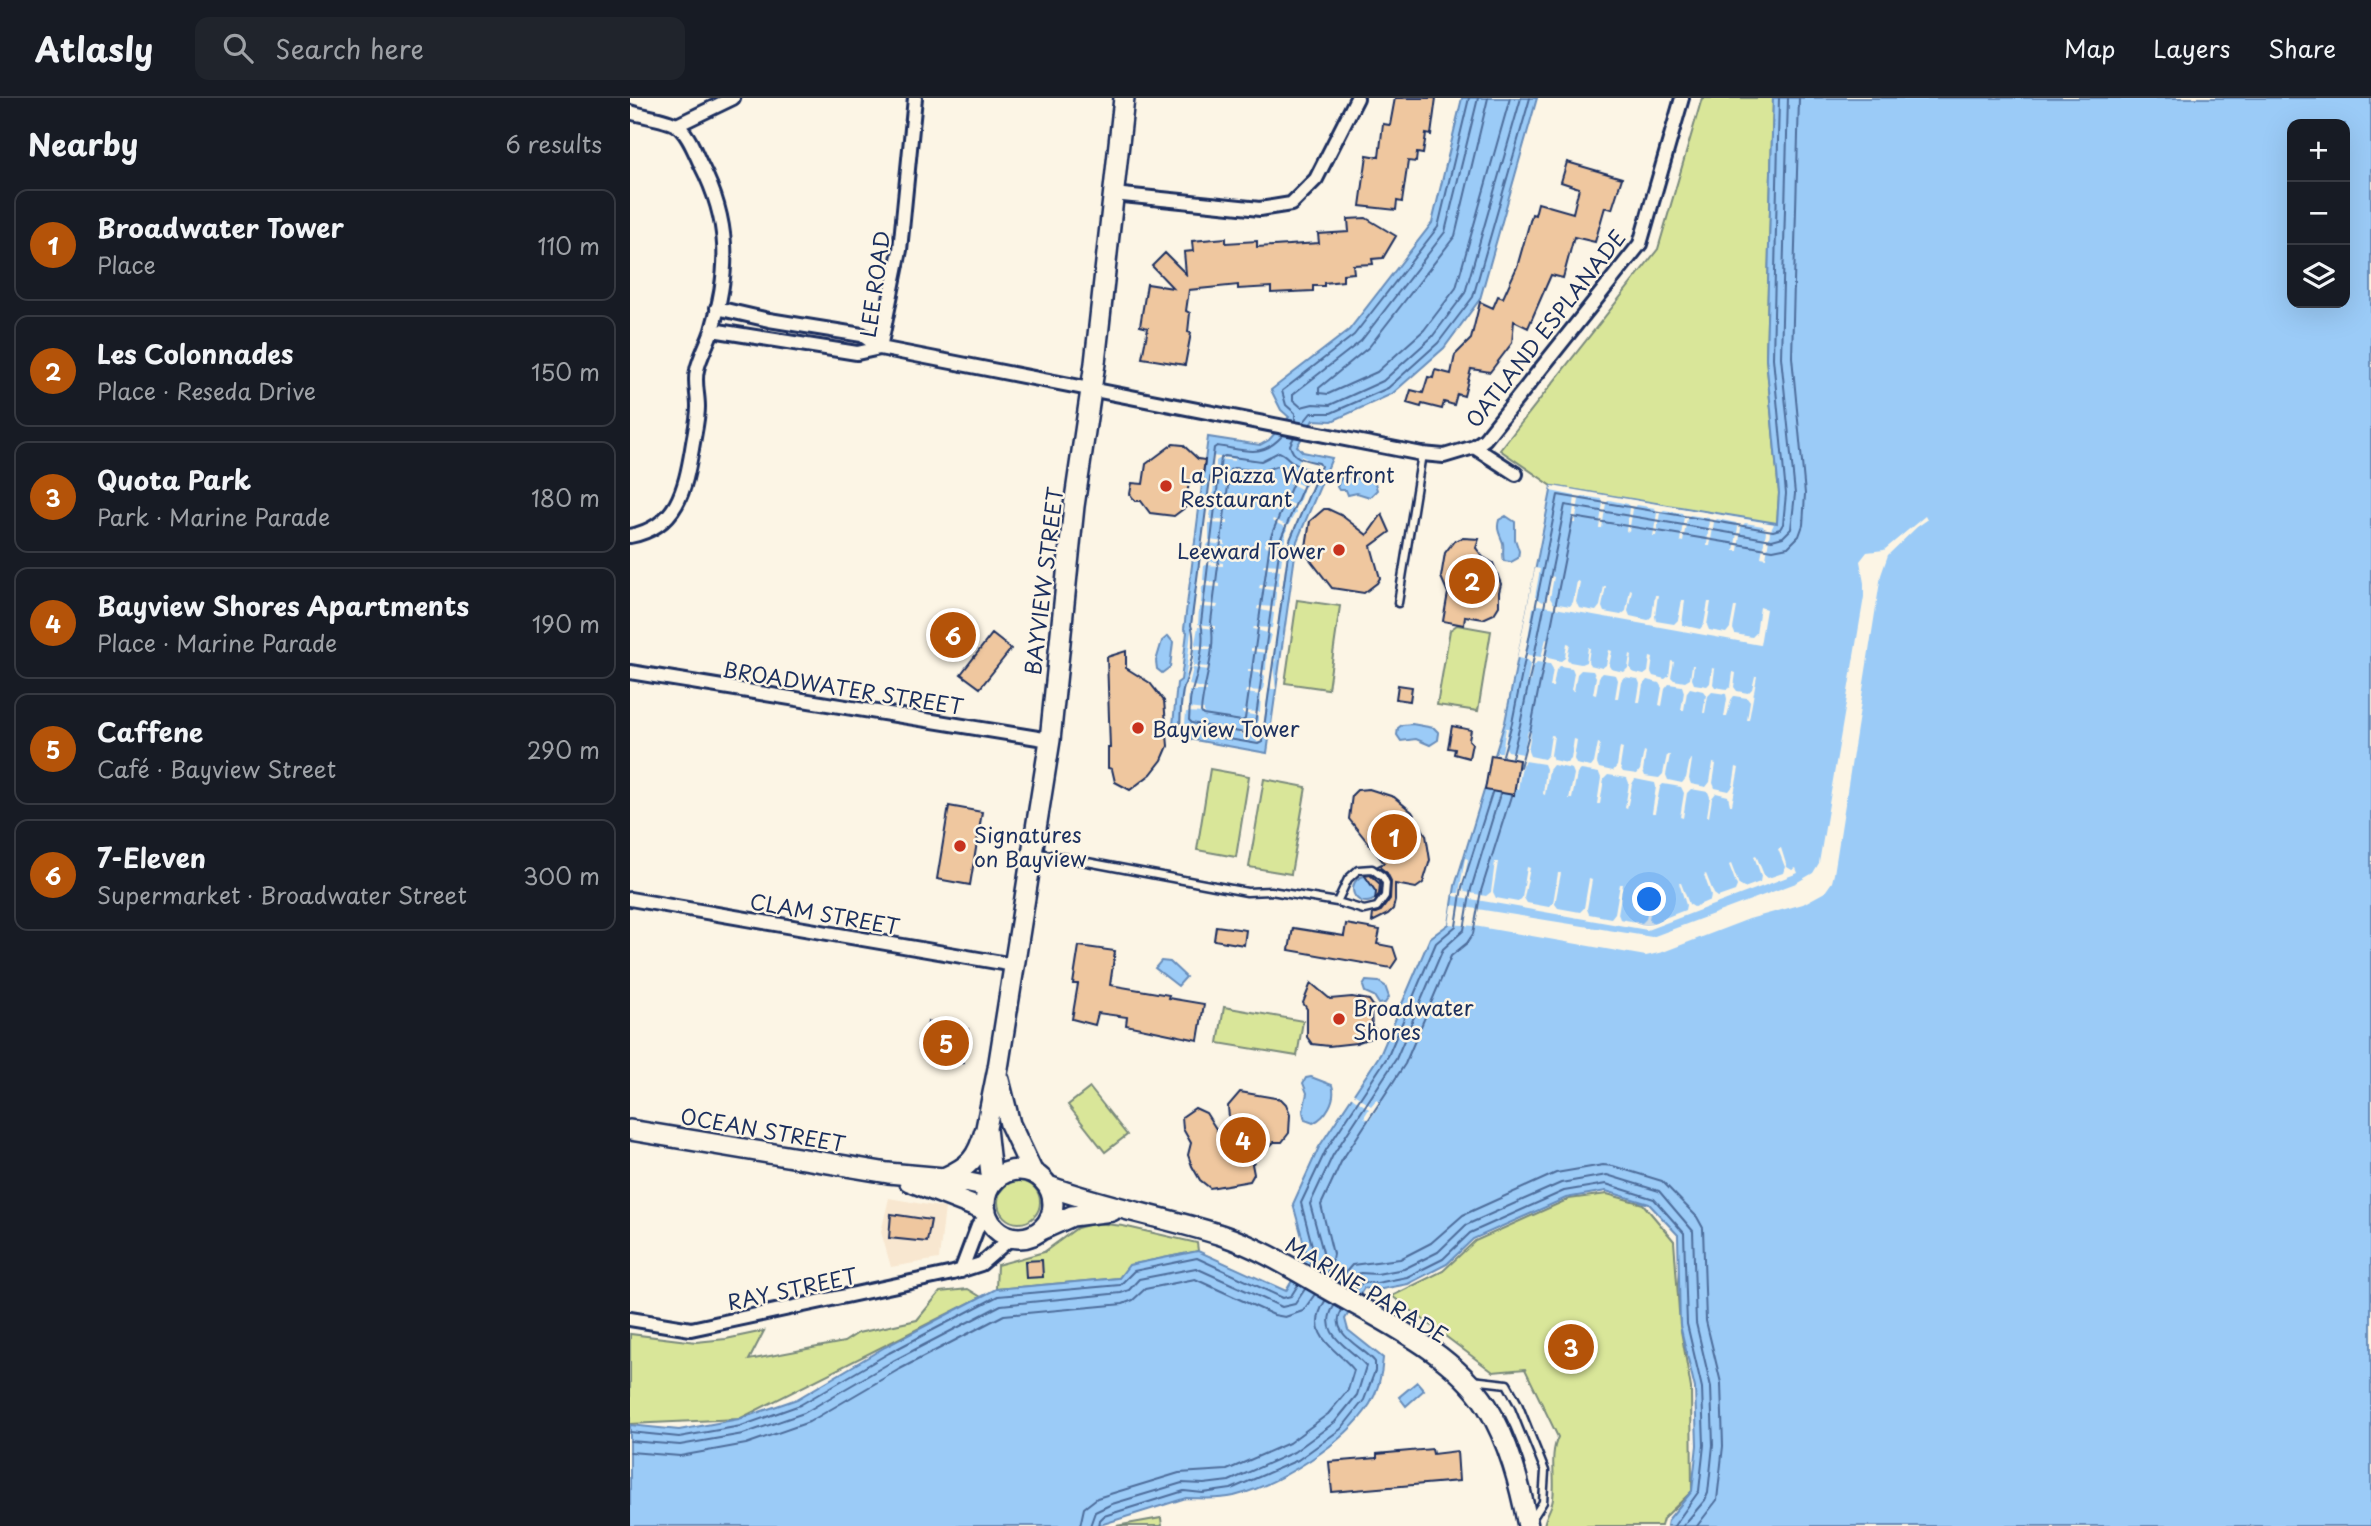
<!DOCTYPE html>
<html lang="en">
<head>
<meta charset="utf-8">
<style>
	:root { --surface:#171b24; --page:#20242c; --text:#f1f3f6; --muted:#9ea1a6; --line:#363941; --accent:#b45309 }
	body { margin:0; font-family:"Playpen Sans",sans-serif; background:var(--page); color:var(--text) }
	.controls { position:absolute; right:21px; top:21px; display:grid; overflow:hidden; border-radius:14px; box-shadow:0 7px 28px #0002 }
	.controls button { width:63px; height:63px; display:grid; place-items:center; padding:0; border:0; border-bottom:2px solid var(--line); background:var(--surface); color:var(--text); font:35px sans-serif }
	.you { position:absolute; left:1020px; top:802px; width:24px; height:24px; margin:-18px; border:5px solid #fff; border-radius:50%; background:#1a73e8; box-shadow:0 0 0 10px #1a73e833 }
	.badge { display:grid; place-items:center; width:46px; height:46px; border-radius:50%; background:var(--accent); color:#fff; font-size:23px; font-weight:700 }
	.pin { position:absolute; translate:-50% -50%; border:4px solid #fff; box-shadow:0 2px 7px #0006 }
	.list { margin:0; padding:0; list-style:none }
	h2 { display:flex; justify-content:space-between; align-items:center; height:91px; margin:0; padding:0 28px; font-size:30px }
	h2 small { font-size:23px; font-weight:400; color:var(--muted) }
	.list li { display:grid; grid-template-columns:46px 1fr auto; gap:21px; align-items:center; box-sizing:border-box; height:112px; margin:0 14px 14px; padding:0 14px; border:2px solid var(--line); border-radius:14px }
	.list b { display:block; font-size:26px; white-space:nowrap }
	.list p { margin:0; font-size:23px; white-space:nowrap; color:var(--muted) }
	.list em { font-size:23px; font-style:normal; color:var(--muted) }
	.icon { flex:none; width:38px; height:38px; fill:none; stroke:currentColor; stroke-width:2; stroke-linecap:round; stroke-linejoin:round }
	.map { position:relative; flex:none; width:1741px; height:1428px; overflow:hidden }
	header { display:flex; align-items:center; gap:42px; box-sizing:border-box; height:98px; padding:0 35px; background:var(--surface); border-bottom:2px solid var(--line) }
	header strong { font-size:33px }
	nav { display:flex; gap:38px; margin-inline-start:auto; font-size:24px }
	.search { width:490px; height:63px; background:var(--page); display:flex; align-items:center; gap:18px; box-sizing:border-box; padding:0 24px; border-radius:14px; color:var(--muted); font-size:26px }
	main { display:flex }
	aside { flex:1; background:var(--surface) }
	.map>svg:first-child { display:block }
	.built { fill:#f8e7d0 }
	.green { fill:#d9e699; stroke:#7a8a7c; stroke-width:2 }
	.water { fill:#9bcbf7; stroke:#688dba; stroke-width:2; fill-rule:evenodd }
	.pier { fill:#fcf5e5 }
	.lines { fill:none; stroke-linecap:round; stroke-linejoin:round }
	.shore { stroke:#4e6d9b; stroke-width:2 }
	.building { fill:#efc79f; stroke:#1b2f5e; stroke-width:2 }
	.lane-casing { stroke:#1b2f5e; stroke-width:11 }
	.street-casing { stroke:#1b2f5e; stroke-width:18 }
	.secondary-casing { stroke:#1b2f5e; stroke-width:24 }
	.lane { stroke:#fcf5e5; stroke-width:6 }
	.street { stroke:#fcf5e5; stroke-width:12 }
	.secondary { stroke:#fcf5e5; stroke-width:19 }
	.poi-dot { fill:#c8321e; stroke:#fcf5e5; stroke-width:2.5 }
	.labels { text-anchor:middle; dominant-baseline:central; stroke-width:5; stroke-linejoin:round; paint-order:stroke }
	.street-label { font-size:21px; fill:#1b2f5e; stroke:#fcf5e5 }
	.poi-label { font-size:21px; fill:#1b2f5e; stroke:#fcf5e5; text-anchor:start }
</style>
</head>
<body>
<header>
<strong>Atlasly</strong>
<div class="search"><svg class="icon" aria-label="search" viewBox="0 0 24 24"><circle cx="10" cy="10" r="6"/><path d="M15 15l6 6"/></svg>Search here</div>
<nav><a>Map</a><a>Layers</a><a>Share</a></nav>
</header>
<main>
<aside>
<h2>Nearby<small>6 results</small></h2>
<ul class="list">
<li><span class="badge">1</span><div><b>Broadwater Tower</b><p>Place</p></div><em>110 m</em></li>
<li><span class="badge">2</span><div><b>Les Colonnades</b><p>Place · Reseda Drive</p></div><em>150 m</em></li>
<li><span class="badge">3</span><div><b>Quota Park</b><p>Park · Marine Parade</p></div><em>180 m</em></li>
<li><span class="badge">4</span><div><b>Bayview Shores Apartments</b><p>Place · Marine Parade</p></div><em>190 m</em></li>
<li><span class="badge">5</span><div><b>Caffene</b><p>Café · Bayview Street</p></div><em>290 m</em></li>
<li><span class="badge">6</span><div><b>7-Eleven</b><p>Supermarket · Broadwater Street</p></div><em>300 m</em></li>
</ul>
</aside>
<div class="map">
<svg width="1741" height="1428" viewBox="0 0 1741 1428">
	<rect width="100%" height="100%" fill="#fcf5e5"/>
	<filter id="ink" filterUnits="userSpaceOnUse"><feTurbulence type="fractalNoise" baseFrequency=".0143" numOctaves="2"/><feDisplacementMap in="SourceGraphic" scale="14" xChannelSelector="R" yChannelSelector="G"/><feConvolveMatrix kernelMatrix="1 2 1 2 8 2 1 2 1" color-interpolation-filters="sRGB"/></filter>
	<g filter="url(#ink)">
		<path class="built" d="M259 1100 315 1110 309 1161 261 1169 251 1134Z"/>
		<path class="green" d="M1072 0H1143L1136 260 1149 395 1147 425 1144 426 922 388 870 352 1028 151Z
			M667 502 710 508 698 591 655 585Z
			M827 527 861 533 848 613 807 607 820 532Z
			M580 671 619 678 606 759 567 752Z
			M634 681 676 689 661 776 619 769Z
			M594 909 673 923 667 958 588 945Z
			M460 990 497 1037 475 1054 438 1007Z
			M368 1104a21 21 0 1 1 42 0a21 21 0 1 1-42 0Z
			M977 1096 1013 1106 1044 1143 1050 1227 1061 1290 1062 1393 1033 1421 1031 1428H914C915 1418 922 1410 923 1401 926 1379 919 1358 928 1339L895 1271 863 1274 762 1198 813 1173 845 1143 939 1101Z
			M466 1125 493 1128 567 1145 568 1153 500 1167 489 1180 366 1191 367 1167 414 1154 447 1130Z
			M338 1191 351 1199 109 1321 0 1326V1236L66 1244 96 1241 134 1233 119 1262 214 1244 228 1235 287 1222 310 1194Z
			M531 1420 532 1428H486Z"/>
		<path class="water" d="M832 0H907L850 201 814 250 762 296 702 323 683 322 667 348 673 354 702 360 667 443 637 655 542 638 547 585 551 582 557 534 554 531 578 339 630 347 639 342 659 319 651 312 641 292 719 232 802 125Z
			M1143 0H1741V1428H1037L1038 1422 1062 1393 1067 1347 1065 1290 1050 1227 1048 1137 1019 1106 976 1093 936 1100 843 1141 817 1166 778 1186 747 1192 734 1190 715 1221 718 1232 753 1260C752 1275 748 1293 740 1306 715 1346 649 1386 604 1398 587 1402 572 1400 556 1400L467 1428H0V1327L49 1332 109 1321 167 1301 255 1249 366 1191 489 1180 499 1167 568 1153 656 1193 677 1157 663 1106 689 1049 751 955 800 840 819 826 825 788 875 624 922 388 1147 425 1149 395 1136 260ZM1662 26H1715V205H1662Z
			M711 380 742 381 745 385 747 392 740 399 727 395 718 397 716 392H709L707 389Z
			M876 418 885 424V441L889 453 888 460 881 464 874 463C872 457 874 451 873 445 870 436 866 432 869 422Z
			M538 538 543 544 540 569 532 575 527 571 526 563 532 543Z
			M782 626 804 630 809 635 808 642 800 647 786 641 771 643 767 637 768 630 772 627Z
			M723 791a13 13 0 1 1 26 0a13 13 0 1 1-26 0Z
			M531 863 540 864 556 879 548 888 525 870Z
			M736 883 749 884 755 888 759 899 755 905 749 906 744 898 735 894 733 888Z
			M681 979 702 987C707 1001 696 1019 683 1025L675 1022 673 1014 677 995 673 985 676 980Z
			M787 1284 794 1292 776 1308 769 1299Z"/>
		<path class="pier" d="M582 358 605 361V363L589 361 586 363V379L603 381V384L584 383 583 398 600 402V405L583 403 580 418 581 421 598 423V426L579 425V442L595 444V447L579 445 577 447 576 463 593 465V468L574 467 573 482 590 486V489L572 488 571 505 588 507 587 510 569 509 568 526 585 528V531L568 529 565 545 566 547 582 549V551H564L563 568 580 569 579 572 563 570 559 587 577 591V593H559L558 610 574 612V615L556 614 555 626 573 630 572 633 555 630 552 640 546 638 551 618Z
			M671 358 692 368 659 442 643 560 646 561 643 567 646 591H641L640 580 631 644H627L626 638 609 636 610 633 628 634V618L612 615V613L630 614 631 597 615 595 616 592 633 593 635 578 633 576 618 573V571L636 572 637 555 621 553V550L637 552 641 536 623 531 624 529 642 530 644 515 627 511 628 508 645 509 646 493 629 490 630 487 648 488 650 473 633 469 634 466 651 467 653 452 635 448V445L654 446 657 430 642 423 643 421 658 428 666 414 665 411 650 405 652 402 668 408 673 392 659 385 660 382 675 389 683 374 668 365Z
			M922 388 1144 426 1140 434 1136 460 1131 459 1136 434 1133 428 1115 425 1111 429 1108 453H1104L1108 429 1106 425 1087 421 1084 424 1080 448H1077L1079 420 1060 417 1057 420 1053 444 1050 443 1054 419 1052 415 1034 412 1030 415 1026 438H1023L1027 415 1025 410 1007 407 1003 411 999 434 996 433 999 410 998 406 979 402 976 405 972 430H969L973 405 971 401 953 398 949 402 945 425H942L945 398 921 393Z
			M1295 418 1297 422 1287 429 1258 457 1251 477 1204 776 1202 784 1195 794 1173 806 1119 821 1033 854 1016 858 844 828 819 826 822 807 1022 839 1166 785 1183 775 1189 765 1234 499V485L1230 463 1237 454 1254 452Z
			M905 470 910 471 905 499 913 504 917 499 921 478 924 479 920 500 923 505 940 508 943 504 947 483 950 484 946 504 949 510 966 513 970 508 974 488H976L972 509 974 514 991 517 996 513 1000 491 1002 492 998 513 1000 518 1018 522 1022 518 1025 497H1028L1025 518 1026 523 1044 526 1048 522 1052 502H1055L1052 527 1070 531 1074 526 1078 504H1081L1077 527 1079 532 1096 535 1100 530 1104 509H1107L1103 531 1105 536 1122 539 1126 535 1130 509 1136 511 1130 547 908 507 903 510 896 552 898 557 911 559 916 541 919 542 916 557 918 560 931 563 935 560 937 545 940 546 937 561 940 564 951 566 956 564 958 549 960 550 958 564 960 567 972 570 976 567 979 552 982 553 979 568 981 571 994 574 998 570 1000 556 1002 557 1000 570 1002 574 1014 577 1018 574 1020 559 1023 560 1021 574 1023 578 1035 581 1039 578 1041 563 1044 564 1041 579 1044 582 1055 584 1060 581 1062 567H1064L1062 581 1064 586 1077 588 1080 585 1082 570 1085 571 1083 586 1085 589 1097 591 1101 589 1103 574 1106 575 1104 589 1107 593 1118 595 1122 591 1125 578H1127L1119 622H1117L1120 604 1117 600 1104 598 1101 602 1097 619H1094L1097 601 1096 596 1082 594 1078 598 1075 615H1073L1076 597 1073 593 1060 590 1057 594 1054 612H1051L1054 594 1052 588 1039 586 1035 591 1032 608 1029 607 1032 590 1029 585 1017 582 1013 587 1010 604H1007L1010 586 1008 581 994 579 991 583 988 600H985L988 582 986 577 973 575 969 579 966 597 963 596 966 579 963 573 951 572 947 576 944 593 941 592 944 575 942 570 930 568 926 572 923 589H920L923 571 920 566 907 564 903 568 900 585H897L900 567 898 562 887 560Z
			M876 630H878L875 648 878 653 893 656 898 633 901 634 898 653 900 658 914 661 918 657 921 637 924 638 921 657 923 662 937 665 941 661 944 641 947 642 944 661 946 666 961 669 964 665 968 645 970 646 967 665 969 670 983 673 987 668 990 649 993 650 990 669 993 674 1007 676 1010 672 1014 653 1016 654 1013 673 1015 678 1029 680 1033 676 1037 657H1040L1036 677 1038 682 1052 685 1056 680 1060 661 1062 662 1059 681 1061 686 1076 689 1080 684 1083 665 1086 666 1083 685 1085 690 1099 693 1103 688 1106 669 1109 670 1102 707H1100L1098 698 1086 695 1082 700 1079 719 1077 718 1080 699 1078 694 1061 691 1057 695 1053 720 1050 719 1054 695 1051 689 1033 686 1030 689 1025 715H1022L1026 689 1025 685 1005 681 1002 686 997 711 995 710 999 685 997 680 978 677 974 681 970 706H967L971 680 969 675 951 672 947 676 942 701H939L944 676 942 671 923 667 919 672 915 697 913 696 916 671 914 666 895 663 892 667 888 691H885L890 665 887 661 866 657 867 654H872Z
			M1151 750 1157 769 1162 772 1166 770 1168 775 1017 832 824 798V795H829L835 760 838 761 833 789 835 794 856 798 861 794 865 764H868L863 794 866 800 888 804 892 800 897 769 900 770 894 800 897 805 919 809 923 805 928 775H931L925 806 928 810 950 814 954 810 959 781 962 782 957 811 959 816 981 820 985 815 990 786H993L988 816 990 821 1012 825 1016 821 1021 791 1024 792 1019 821 1022 825 1055 812 1056 807 1049 785H1051L1059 806 1064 809 1080 802 1081 797 1074 777 1076 776 1084 796 1088 799 1105 793 1107 788 1099 767 1101 766 1109 787 1114 790 1130 784 1131 778 1124 758 1126 757 1134 777 1138 780 1153 775 1155 769 1148 751Z
			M721 994 741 1008 746 1002 751 1005 739 1023 734 1019 739 1011 719 997Z"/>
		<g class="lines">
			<path class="shore" d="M848 0 815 134 731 243 663 296V302L671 309 683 306 700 307 753 283 802 239 835 195 891 0
				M858 0 825 138 739 249 689 290V295L698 296 747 274 794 232 826 190 880 0
				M665 323V315L656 307 652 293 724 237 808 129 839 0
				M673 325 681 315H701L758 290 808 245 843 199 900 0
				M653 337C632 361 616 352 587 348L584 350 561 527C567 544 560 573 554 589 550 600 551 617 550 629L552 633 628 646 632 644 660 442 691 368 689 365C677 362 663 362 660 347L664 339
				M649 354C658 357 660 367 677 371L679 375 651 440 624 633 620 636 562 625 559 622C560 613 559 602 562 593 568 574 576 545 571 525L591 360 595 358 631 363Z
				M647 368 664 382 641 438 615 621 612 623 573 617 571 614C573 585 587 553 581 524L600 372 604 370 632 373Z
				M873 657 882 625 928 397 1143 433 1150 431 1153 426 1156 396 1143 260 1149 0
				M882 659 890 627 935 407 1142 442 1153 439 1161 431 1165 396 1151 259 1158 0
				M890 669 901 629 943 419 1143 452 1158 449 1169 438 1173 427 1175 396 1162 259 1169 0
				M679 1167 684 1155 671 1105 696 1052 758 958 806 845 826 828 832 789 862 695
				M687 1171 693 1154 680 1106 703 1057 766 961 813 851 834 832 841 791 870 696
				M696 1177 701 1167 703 1156 691 1107 712 1062 775 966 821 858 837 845 843 836 851 793 881 698
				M708 1183 722 1167 770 1161 801 1145 833 1117 926 1075 973 1067 983 1068 1032 1083 1067 1119 1073 1130 1076 1223 1091 1285 1093 1348 1087 1402 1067 1428
				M717 1189 723 1179 730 1175 747 1176 774 1171 808 1154 836 1127 931 1085 977 1077 1029 1093 1063 1133 1066 1225 1081 1289 1083 1347 1078 1395 1075 1402 1053 1428
				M724 1193 733 1184 747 1185 777 1179 813 1161 840 1135 934 1093 976 1086 1024 1101 1054 1135 1057 1226 1072 1290 1074 1347 1069 1393 1044 1428
				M0 1334 49 1339 111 1328 170 1307 259 1255 368 1198 490 1187 504 1173 567 1160 653 1200 661 1198 668 1187
				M0 1343 50 1347 113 1336 174 1315 263 1263 371 1207 491 1195 499 1192 509 1181 566 1170 652 1209 665 1206 675 1191
				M0 1354 50 1358 116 1346 179 1324 268 1272 374 1217 493 1206 503 1202 515 1191 565 1181 644 1217 655 1219 673 1213 685 1196
				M450 1428 454 1410 467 1400 549 1375 597 1372 659 1345 698 1316 718 1292 724 1272C708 1251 673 1239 695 1203
				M460 1428 465 1414 482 1406 552 1385 574 1386 599 1383 664 1354 705 1324 727 1297 736 1268C722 1250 686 1237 704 1208
				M469 1428 470 1422 474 1418 554 1393 573 1395 601 1391 668 1362 711 1331 734 1302 745 1273V1264C734 1249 697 1236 712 1212"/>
		</g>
		<path class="building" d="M765 0H806L801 37 796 36 793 56 787 55 786 64 778 63 772 104 767 103 766 112 730 108 737 57 749 59 753 26 760 27Z
			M937 64 992 80 982 111 975 109 965 144 944 139 933 180 921 177 898 230 884 223 882 245 860 274 841 271 834 298 827 296 824 307 814 304 812 311 792 306 791 309 777 305 781 292 793 295 798 279 803 280 805 272 821 276 825 257 841 241 850 204 863 210 868 198 873 200 887 169 902 116 905 117 908 105 943 115 949 90 931 84Z
			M736 120 766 138 753 160 742 161 743 166 723 167 724 175 713 176V183L694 185V188H683V193L641 195V189L608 191V187L559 192 556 213 560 215 558 234 561 235 555 267 512 260 518 230 510 228 517 186 543 190 522 168 535 155 556 176 554 154 563 153 562 143 596 140V145L627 143V149L689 145 688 136 719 134 718 121Z
			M543 346 553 347 568 361 575 362 572 383 559 382 556 409 544 418 520 415 511 403H505L500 396 502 385 513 386 516 366Z
			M694 411H698L711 417 737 437 752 416 760 434 741 448 750 480 747 485 734 495 702 490 675 455 680 423Z
			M833 440 849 441 846 450 853 459 863 465 871 486 869 494V508L864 516 853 521 835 518 834 527 813 523 818 495 811 479 815 455 824 443Z
			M308 522 341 526 337 558 304 554Z
			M362 536 381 551 350 590 331 576Z
			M496 553V570L520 585 534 603 538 648 532 662 521 676 500 692 485 684 482 671 478 670V650H480L477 559Z
			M768 587 782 589 780 603 766 601Z
			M822 628 841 632 839 642 842 645 839 660 824 656 825 651 818 650Z
			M861 657 889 662 884 697 855 692Z
			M739 691 764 699 782 714 796 737 800 762 793 785 786 790 765 786V803L763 811 758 816 742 824 743 816 751 813 760 801 761 783 757 775 748 768 754 765 719 721 722 697 727 692Z
			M319 708 352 714 340 787 307 781Z
			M740 777 750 786 749 796 745 802 746 794 735 778Z
			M716 826 750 832 747 846 763 849 767 861 761 870 659 852 663 830 714 838Z
			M586 828 616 832 614 847 584 842Z
			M449 848 485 853 480 887 539 897 538 900 574 906 568 942 496 927 497 919 468 915 465 927 442 921 448 886H443Z
			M681 885 700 901 722 899 739 902 744 909 741 912 742 929 745 931 741 940 726 945 699 948 682 946 677 939V911L673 905Z
			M298 924 338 931 333 965 293 958Z
			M610 994 651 1001 656 1006 660 1017 659 1035 652 1044H644L622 1066 624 1076 620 1083 580 1090 570 1082 562 1068 558 1057 561 1045 553 1031 552 1019 565 1010 576 1015 602 1056 598 1008Z
			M261 1116 301 1122 297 1144 259 1140Z
			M412 1162 413 1179 396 1180 395 1163Z
			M802 1351 803 1356 827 1353 829 1383 702 1394 699 1364 747 1360V1356Z"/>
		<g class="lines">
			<g class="lane-casing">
				<path id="lane" d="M768 505 792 356
					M404 754 617 794 641 793 707 804 734 812 747 809 755 798 756 785 753 779 742 771 728 772 718 781 707 804
					M842 1282 877 1286 888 1306 915 1373 913 1404 902 1421"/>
			</g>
			<g class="street-casing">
				<path id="street" d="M0 14C12 18 36 21 46 27 58 34 65 55 71 67 100 123 100 172 82 232 78 245 70 258 67 272 64 284 68 296 68 309 68 322 64 337 62 351 55 392 47 429 0 438
					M47 27 103 0
					M483 96 630 111 661 106 686 81 727 0
					M87 210 139 222 232 237 250 250
					M82 232 227 255 250 250 792 356 814 358 844 349 855 341 1010 146 1052 0
					M250 250 270 152 285 0
					M844 349 886 376
					M0 574 420 642
					M0 801 384 867
					M331 1173 348 1128 357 1118
					M0 1221 61 1231 323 1175 351 1166 382 1139"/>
			</g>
			<g class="secondary-casing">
				<path id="secondary" d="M369 982 380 1026 403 1075
					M0 1032 258 1075 314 1080 359 1089
					M355 1106a34 34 0 1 1 68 0a34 34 0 1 1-68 0Z
					M314 1080C340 1068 347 1061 355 1033
					M279 1083 356 1113
					M362 1085 356 1030 368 970 420 642 444 408 465 265 494 0
					M418 1088C475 1109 534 1119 591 1137 631 1150 668 1174 705 1195 757 1225 823 1255 857 1308 879 1344 890 1387 898 1428
					M411 1132 442 1118 482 1113"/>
			</g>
			<use href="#lane" class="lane"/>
			<use href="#street" class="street"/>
			<use href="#secondary" class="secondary"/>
		</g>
	</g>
	<g class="poi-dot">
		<circle cx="536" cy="388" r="7"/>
		<circle cx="709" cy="452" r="7"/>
		<circle cx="508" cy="630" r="7"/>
		<circle cx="330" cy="748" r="7"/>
		<circle cx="709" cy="921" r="7"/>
	</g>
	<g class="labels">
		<g class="street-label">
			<text transform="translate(244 186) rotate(-82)">LEE ROAD</text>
			<text transform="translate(915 230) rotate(-52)">OATLAND ESPLANADE</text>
			<text transform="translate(413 483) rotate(-83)">BAYVIEW STREET</text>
			<text transform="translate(213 589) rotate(9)">BROADWATER STREET</text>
			<text transform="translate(195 815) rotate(10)">CLAM STREET</text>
			<text transform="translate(133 1031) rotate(10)">OCEAN STREET</text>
			<text transform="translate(162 1190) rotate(-12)">RAY STREET</text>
			<text transform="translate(737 1191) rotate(31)">MARINE PARADE</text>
		</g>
		<g class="poi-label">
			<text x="550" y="376">La Piazza Waterfront<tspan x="550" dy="24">Restaurant</tspan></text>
			<text x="695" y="452" text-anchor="end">Leeward Tower</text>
			<text x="522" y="630">Bayview Tower</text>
			<text x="344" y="736">Signatures<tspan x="344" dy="24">on Bayview</tspan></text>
			<text x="723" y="909">Broadwater<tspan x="723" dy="24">Shores</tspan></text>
		</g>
	</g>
</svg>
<div class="controls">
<button>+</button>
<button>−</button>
<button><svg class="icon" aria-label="layers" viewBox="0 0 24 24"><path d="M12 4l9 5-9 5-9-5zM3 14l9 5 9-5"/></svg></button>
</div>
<div class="you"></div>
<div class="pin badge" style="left:764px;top:739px">1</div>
<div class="pin badge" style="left:842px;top:483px">2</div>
<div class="pin badge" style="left:941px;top:1249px">3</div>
<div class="pin badge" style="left:613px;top:1042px">4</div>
<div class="pin badge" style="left:316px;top:945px">5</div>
<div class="pin badge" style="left:323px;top:537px">6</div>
</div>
</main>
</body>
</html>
